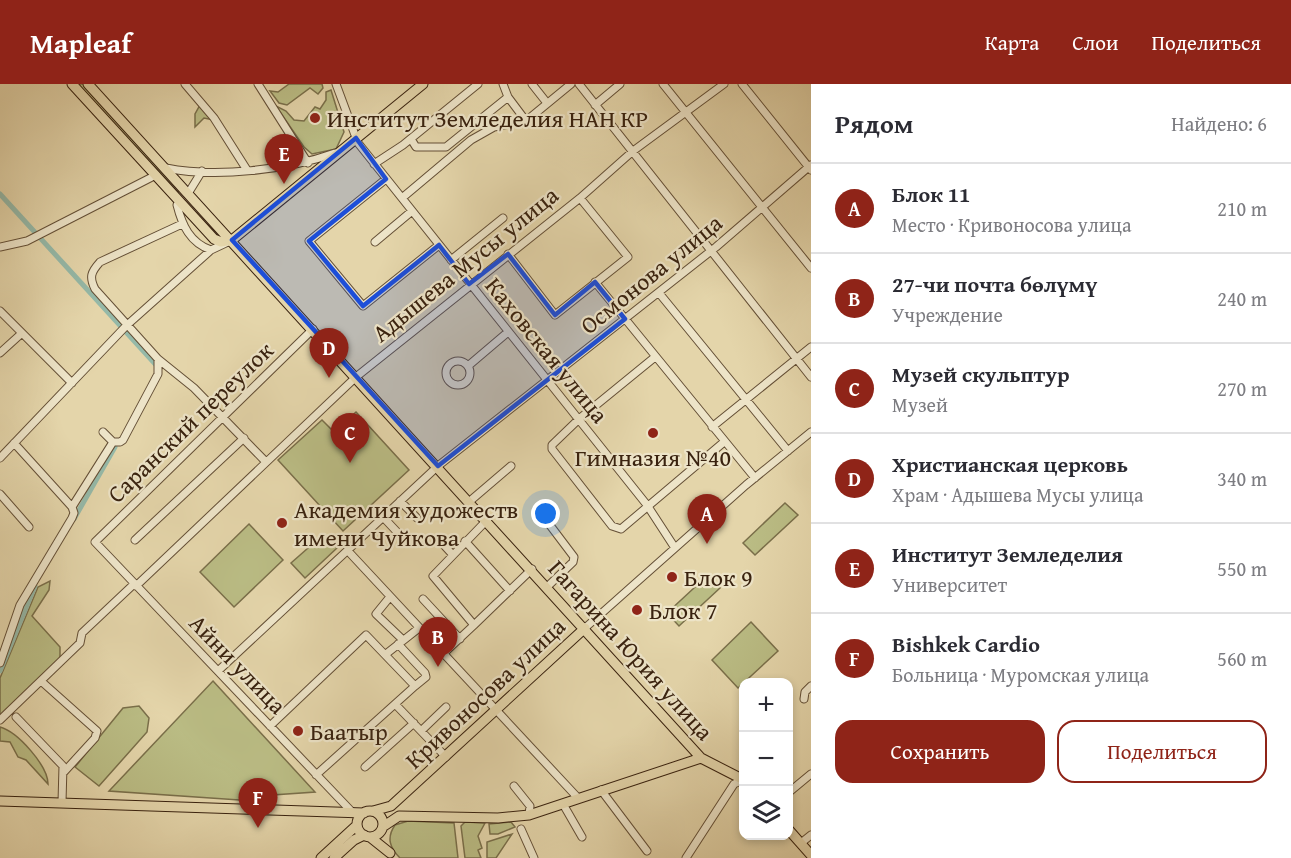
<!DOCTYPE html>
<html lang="ru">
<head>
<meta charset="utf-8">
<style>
	:root { --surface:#fff; --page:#f2f2f3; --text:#2b2b33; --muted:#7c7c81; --line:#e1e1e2; --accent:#8f2418 }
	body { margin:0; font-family:"Gentium Book Plus",serif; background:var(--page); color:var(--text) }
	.controls { position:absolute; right:18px; bottom:18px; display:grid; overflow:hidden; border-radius:12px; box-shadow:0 3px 9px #0003 }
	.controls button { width:54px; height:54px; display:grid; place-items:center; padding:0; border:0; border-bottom:2px solid var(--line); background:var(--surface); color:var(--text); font:30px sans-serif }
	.you { position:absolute; left:546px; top:430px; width:21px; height:21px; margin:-15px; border:4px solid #fff; border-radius:50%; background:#1a73e8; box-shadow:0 0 0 9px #1a73e833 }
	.badge { display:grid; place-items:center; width:39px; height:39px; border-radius:50%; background:var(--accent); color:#fff; font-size:20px; font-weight:700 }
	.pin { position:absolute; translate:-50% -50px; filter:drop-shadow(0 2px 3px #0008) }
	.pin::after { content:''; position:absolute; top:32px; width:21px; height:18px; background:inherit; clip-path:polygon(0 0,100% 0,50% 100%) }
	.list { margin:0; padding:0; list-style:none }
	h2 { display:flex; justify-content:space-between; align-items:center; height:78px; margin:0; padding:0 24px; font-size:26px }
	h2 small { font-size:20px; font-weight:400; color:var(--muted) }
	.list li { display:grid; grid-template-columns:39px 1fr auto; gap:18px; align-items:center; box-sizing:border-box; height:90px; padding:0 24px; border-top:2px solid var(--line) }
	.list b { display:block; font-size:22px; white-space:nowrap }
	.list p { margin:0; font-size:20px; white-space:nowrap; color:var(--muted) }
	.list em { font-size:20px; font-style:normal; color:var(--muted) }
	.actions { display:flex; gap:12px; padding:18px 24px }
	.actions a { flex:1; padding:14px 0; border:2px solid var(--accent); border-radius:18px; text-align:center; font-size:21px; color:var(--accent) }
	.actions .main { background:var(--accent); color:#fff }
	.icon { flex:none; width:33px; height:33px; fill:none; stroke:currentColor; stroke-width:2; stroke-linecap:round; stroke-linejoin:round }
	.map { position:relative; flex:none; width:811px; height:774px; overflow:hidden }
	header { display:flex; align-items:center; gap:36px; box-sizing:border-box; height:84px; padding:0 30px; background:var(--accent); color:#fff }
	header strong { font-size:28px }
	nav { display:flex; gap:33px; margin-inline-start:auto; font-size:21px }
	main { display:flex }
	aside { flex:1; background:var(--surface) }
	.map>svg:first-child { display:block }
	.green { fill:#babc84; stroke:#7a6f4a; stroke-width:1.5 }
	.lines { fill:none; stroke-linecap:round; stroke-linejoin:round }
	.canal { stroke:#95b9a8; stroke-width:5 }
	.minor-casing { stroke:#644f36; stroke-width:9 }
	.major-casing { stroke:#39220f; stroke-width:11 }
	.minor { stroke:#ede4c8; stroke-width:7 }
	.major { stroke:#e4d5aa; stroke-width:9 }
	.marked { fill:#1d4ed8; fill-opacity:0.2; stroke:#1d4ed8; stroke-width:4.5; stroke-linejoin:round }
	.poi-dot { fill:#8f2418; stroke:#ede4c8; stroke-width:2 }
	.labels { text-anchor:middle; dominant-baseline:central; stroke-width:4.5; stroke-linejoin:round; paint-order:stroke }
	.poi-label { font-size:24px; fill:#39220f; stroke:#ede4c8; text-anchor:start }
	.street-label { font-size:24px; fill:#39220f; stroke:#ede4c8 }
</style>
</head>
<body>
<header>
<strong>Mapleaf</strong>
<nav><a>Карта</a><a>Слои</a><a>Поделиться</a></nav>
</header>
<main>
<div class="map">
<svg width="811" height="774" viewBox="0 0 811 774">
	<rect width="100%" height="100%" fill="#e4d5aa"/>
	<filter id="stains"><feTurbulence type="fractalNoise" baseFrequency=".00333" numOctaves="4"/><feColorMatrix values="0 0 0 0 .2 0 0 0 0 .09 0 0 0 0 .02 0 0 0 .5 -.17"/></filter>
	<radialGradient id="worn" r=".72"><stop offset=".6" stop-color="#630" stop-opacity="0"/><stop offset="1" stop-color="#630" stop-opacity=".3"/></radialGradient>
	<path class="green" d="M76 0H84L180 106 178 108Z
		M289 0H322L323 4 318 10 310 4 287 21 279 19 270 7 278 8Z
		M331 6 344 48 336 65 312 70 304 63 276 22 286 27 294 36 304 37 315 23 320 25 326 16V8Z
		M200 21 214 36 204 34 195 43V30Z
		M356 328 409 386 343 447 278 376 322 336 334 348Z
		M785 419 798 431 755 471 743 459Z
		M249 440 283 476 234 523 200 488Z
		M324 450 337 464 305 494 291 479Z
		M708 491 720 504 679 542 667 529Z
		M50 497 49 506 32 532 60 563V576L0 633V594L38 503Z
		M751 538 778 567 738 604 712 576Z
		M213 597 315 708 258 712 254 717 109 707Z
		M139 622 149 634 147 648 99 702 75 683 123 624Z
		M0 643C18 648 48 682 48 700L26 676 18 673 10 658 0 657Z
		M408 737 454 739 458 774H400C390 764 386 754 395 741Z
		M465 738 485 739 478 752 482 764 478 766 481 774H465L461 742Z
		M511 738 515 743 498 750H490L489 740Z
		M512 750 496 774H487V758Z"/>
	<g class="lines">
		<path class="canal" d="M0 110 157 282
			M74 435 115 363
			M0 587 35 502"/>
		<g class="minor-casing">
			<path id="minor" d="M185 0 214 34 247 86
				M258 0 308 79
				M336 0 358 59 647 421 675 464
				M503 0 508 13 526 37
				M532 0 547 19
				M579 0 811 293
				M663 0 811 184
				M742 0 811 86
				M595 21 620 0
				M411 55 416 63H446L508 13
				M374 80 403 61 478 0
				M166 84C215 94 288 86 335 69
				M386 95 309 157 363 222 439 161
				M189 108 202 87
				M402 114 471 56 494 43 526 37 571 0
				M180 118 177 121C182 141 190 159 211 166
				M182 140 100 178C91 188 89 193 95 205L158 275 194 304 266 378
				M375 158 412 127
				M0 163 27 157 156 91
				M508 170 555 231 628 173 580 114
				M451 176 503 134
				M595 198 755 394
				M659 209 788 367
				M0 227 72 299
				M313 245 95 458 353 729
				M0 269 22 249
				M655 273 579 335 552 361V365L612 442 621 445 724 358
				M446 289a12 12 0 1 1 24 0a12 12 0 1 1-24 0Z
				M468 282 508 248
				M712 343 811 263
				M103 348 113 358H120L123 356 158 290V275
				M14 359 72 423 113 358
				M0 374 126 242 211 166 228 158
				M0 410 29 443
				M400 417 417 434
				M470 417 511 382
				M540 428 574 473 573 478 547 503
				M383 433 399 450
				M487 436 433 492 474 541 532 485
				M135 456 244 354
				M465 457 510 507
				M441 458 452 470
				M348 467 578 714
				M136 502 356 293 580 114 633 67 724 0
				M389 514 376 530 403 556
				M423 515 460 555
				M585 544 746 401 811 348
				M398 560 425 589 426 593 415 602
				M386 570 419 544
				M443 570 474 541
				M0 579 20 521 72 434 74 429 72 423
				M218 587 438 382 716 163 811 81
				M41 597 97 647 95 654 64 688
				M804 615 805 608 811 602
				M395 620 446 673
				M16 633 63 682 62 718
				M0 636 80 559 82 549 134 500
				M270 642 366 551 415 602 316 691
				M421 647 446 623
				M365 683 414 639
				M514 702 530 722 529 731
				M601 706 647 767
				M788 709 811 690
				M563 720 582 753
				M521 745 534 774
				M801 759 811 751
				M686 774 734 700 743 696"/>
		</g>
		<g class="major-casing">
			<path id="major" d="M72 0 214 155 221 158 232 156
				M88 0 701 674 744 696
				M232 156 423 0
				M0 717 364 729
				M357 740a13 13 0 1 1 26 0a13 13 0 1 1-26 0Z
				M373 727 391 722 585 544
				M384 742 399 732 498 734 529 731 701 674
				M788 745 811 771
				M370 753 390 769
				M321 774 357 741
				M334 774 354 756 364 751"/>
		</g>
		<use href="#minor" class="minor"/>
		<use href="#major" class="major"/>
	</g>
	<path class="marked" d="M356 54 386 95 309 157 363 222 439 161 469 200 508 170 555 231 595 198 625 235 438 382 232 156Z"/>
	<g class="poi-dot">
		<circle cx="315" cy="34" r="6"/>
		<circle cx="653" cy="349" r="6"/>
		<circle cx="282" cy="439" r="6"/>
		<circle cx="672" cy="493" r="6"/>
		<circle cx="637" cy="526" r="6"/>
		<circle cx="298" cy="647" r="6"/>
	</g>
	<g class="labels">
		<g class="poi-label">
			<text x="327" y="34">Институт Земледелия НАН КР</text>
			<text x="653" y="373" text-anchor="middle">Гимназия №40</text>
			<text x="294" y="425">Академия художеств<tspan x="294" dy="28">имени Чуйкова</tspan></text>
			<text x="684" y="493">Блок 9</text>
			<text x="649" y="526">Блок 7</text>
			<text x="310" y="647">Баатыр</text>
		</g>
		<g class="street-label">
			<text transform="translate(465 180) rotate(-39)">Адышева Мусы улица</text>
			<text transform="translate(651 190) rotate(-39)">Осмонова улица</text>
			<text transform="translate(547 266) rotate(51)">Каховская улица</text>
			<text transform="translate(190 338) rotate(-44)">Саранский переулок</text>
			<text transform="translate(631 566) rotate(48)">Гагарина Юрия улица</text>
			<text transform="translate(238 580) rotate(46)">Айни улица</text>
			<text transform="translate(485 609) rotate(-43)">Кривоносова улица</text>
		</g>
	</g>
	<rect width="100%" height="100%" filter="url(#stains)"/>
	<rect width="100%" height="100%" fill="url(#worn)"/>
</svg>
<div class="controls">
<button>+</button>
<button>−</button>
<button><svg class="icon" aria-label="layers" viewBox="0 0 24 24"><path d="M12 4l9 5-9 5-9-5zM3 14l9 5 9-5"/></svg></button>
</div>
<div class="you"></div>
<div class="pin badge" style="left:707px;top:460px">A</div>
<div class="pin badge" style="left:438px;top:583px">B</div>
<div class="pin badge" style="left:350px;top:379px">C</div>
<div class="pin badge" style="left:329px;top:294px">D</div>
<div class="pin badge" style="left:284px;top:100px">E</div>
<div class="pin badge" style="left:258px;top:744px">F</div>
</div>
<aside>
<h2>Рядом<small>Найдено: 6</small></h2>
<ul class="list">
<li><span class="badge">A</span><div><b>Блок 11</b><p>Место · Кривоносова улица</p></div><em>210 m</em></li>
<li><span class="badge">B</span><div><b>27-чи почта бөлүмү</b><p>Учреждение</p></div><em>240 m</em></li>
<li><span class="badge">C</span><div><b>Музей скульптур</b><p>Музей</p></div><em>270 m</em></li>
<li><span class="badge">D</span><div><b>Христианская церковь</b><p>Храм · Адышева Мусы улица</p></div><em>340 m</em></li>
<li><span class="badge">E</span><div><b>Институт Земледелия</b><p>Университет</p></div><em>550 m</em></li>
<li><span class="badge">F</span><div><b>Bishkek Cardio</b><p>Больница · Муромская улица</p></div><em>560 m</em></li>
</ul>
<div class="actions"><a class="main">Сохранить</a><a>Поделиться</a></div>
</aside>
</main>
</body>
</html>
